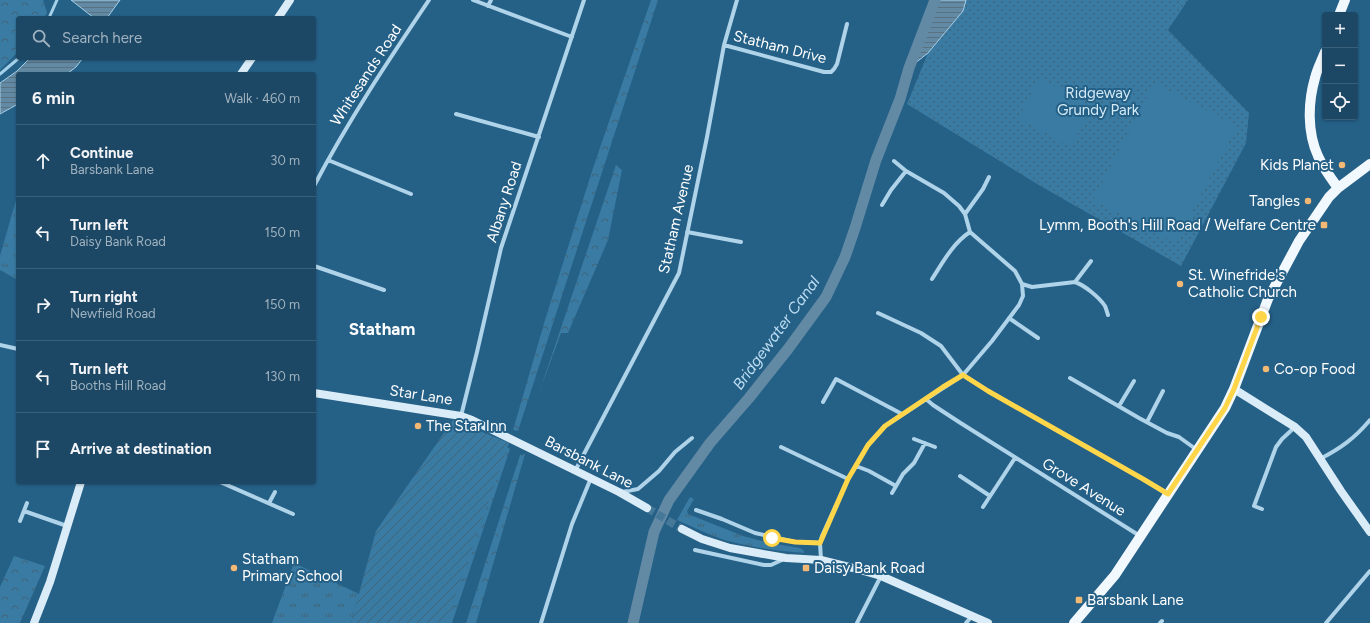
<!DOCTYPE html>
<html lang="en">
<head>
<meta charset="utf-8">
<style>
	:root { --surface:#1c4865; --page:#29526e; --text:#f1f3f6; --muted:#a0b2bf; --line:#3a6079 }
	body { margin:0; font-family:Figtree,sans-serif; background:var(--page); color:var(--text) }
	.controls { position:absolute; right:12px; top:12px; display:grid; overflow:hidden; border-radius:4px; box-shadow:0 1px 3px #0004 }
	.controls button { width:36px; height:36px; display:grid; place-items:center; padding:0; border:0; border-bottom:1px solid var(--line); background:var(--surface); color:var(--text); font:20px sans-serif }
	.stop { position:absolute; width:12px; height:12px; margin:-9px; border:3px solid #ffd54a; border-radius:50%; background:#fff }
	.stop.end { background:#ffd54a; border-color:#fff; box-shadow:0 1px 4px #0008 }
	.list { margin:0; padding:0; list-style:none }
	h2 { display:flex; justify-content:space-between; align-items:center; height:52px; margin:0; padding:0 16px; font-size:17px }
	h2 small { font-size:13px; font-weight:400; color:var(--muted) }
	.list li { display:grid; grid-template-columns:26px 1fr auto; gap:12px; align-items:center; box-sizing:border-box; height:72px; padding:0 16px; border-top:1px solid var(--line) }
	.list b { display:block; font-size:15px; white-space:nowrap }
	.list p { margin:0; font-size:13px; white-space:nowrap; color:var(--muted) }
	.list em { font-size:13px; font-style:normal; color:var(--muted) }
	.icon { flex:none; width:22px; height:22px; fill:none; stroke:currentColor; stroke-width:2; stroke-linecap:round; stroke-linejoin:round }
	.map { position:relative; flex:none; width:1370px; height:623px; overflow:hidden }
	.search { position:absolute; background:var(--surface); box-shadow:0 1px 3px #0004; left:16px; top:16px; width:300px; height:44px; display:flex; align-items:center; gap:10px; box-sizing:border-box; padding:0 14px; border-radius:4px; color:var(--muted); font-size:15px }
	.panel { position:absolute; background:var(--surface); box-shadow:0 1px 3px #0004; left:16px; top:72px; width:300px; height:412px; border-radius:4px }
	.map>svg:first-child { display:block }
	.grass { fill:url(#grass-tufts) }
	.forest { fill:url(#forest-crowns) }
	.park { fill:url(#park-dots) }
	.garden { fill:url(#garden-furrows) }
	.pitch { fill:#397ba3 }
	.water { fill:url(#water-rules); stroke:#a4d0e9 }
	.lines { fill:none; stroke-linecap:round; stroke-linejoin:round }
	.stream { stroke:#a4d0e9; stroke-width:3 }
	.canal { stroke:#628aa4; stroke-width:11 }
	.secondary-tunnel { stroke:#467899; stroke-width:8; stroke-dasharray:8 4; stroke-linecap:butt }
	.street { stroke:#afd3e9; stroke-width:4 }
	.secondary { stroke:#daecf7; stroke-width:8 }
	.primary { stroke:#f2f9fe; stroke-width:10 }
	.route { stroke:#ffd54a; stroke-width:5 }
	.poi-dot { fill:#f3b873; stroke:#256087; stroke-width:1.5 }
	.labels { text-anchor:middle; dominant-baseline:central; stroke-width:4; stroke-linejoin:round; paint-order:stroke }
	.street-label { font-size:15px; fill:#fff; stroke:#256087 }
	.park-label { font-size:15px; fill:#d3eaf7; stroke:#256087 }
	.poi-label { font-size:15px; fill:#fff; stroke:#256087; text-anchor:start }
	.water-label { font-size:16px; font-style:italic; fill:#bbdcf0; stroke:#256087 }
	.quarter-label { font-size:17px; font-weight:bold; fill:#fff; stroke:#256087 }
</style>
</head>
<body>
<div class="map">
<svg width="1370" height="623" viewBox="0 0 1370 623">
	<defs>
		<pattern id="grass-tufts" width="24" height="20" patternUnits="userSpaceOnUse"><rect width="24" height="20" fill="#397ba3"/><path d="M3 7l-1-3M5 7V3M7 7l1-3M15 17l-1-3M17 17v-4M19 17l1-3" fill="none" stroke="#426478"/></pattern>
		<pattern id="forest-crowns" width="20" height="18" patternUnits="userSpaceOnUse"><rect width="20" height="18" fill="#397ba3"/><path d="M2 6a3 3 0 1 1 6 0M12 15a3 3 0 1 1 6 0" fill="none" stroke="#426478"/></pattern>
		<pattern id="park-dots" width="8" height="8" patternUnits="userSpaceOnUse"><rect width="8" height="8" fill="#397ba3"/><path d="M2 2h.1M6 6h.1" fill="none" stroke="#426478" stroke-width="1.8" stroke-linecap="round"/></pattern>
		<pattern id="garden-furrows" width="10" height="10" patternUnits="userSpaceOnUse"><rect width="10" height="10" fill="#397ba3"/><path d="M-1 1l2-2M0 10L10 0M9 11l2-2" fill="none" stroke="#426478"/></pattern>
		<pattern id="water-rules" width="6" height="5" patternUnits="userSpaceOnUse"><rect width="6" height="5" fill="#628aa4"/><path d="M0 2.5h6" fill="none" stroke="#597181"/></pattern>
	</defs>
	<rect width="100%" height="100%" fill="#256087"/>
	<path class="grass" d="M18 193V280L0 270V256Z
		M690 497 694 499 687 511 688 514 743 536 770 543 800 548 804 551V553C773 550 742 547 713 536 701 531 689 525 677 520Z
		M294 563 359 594 351 623H272Z"/>
	<path class="forest" d="M0 0H43L47 13 44 18H18V52L0 70Z
		M651 0H658L518 431 513 430 545 320 593 168Z
		M616 165 622 170 608 240 568 333H561L539 393Z
		M505 446 510 449 452 623H445Z
		M525 454 476 623H466L520 455Z
		M14 556 45 566 20 623H0V587Z"/>
	<path class="park" d="M966 0H1188L1168 30 1249 113 1246 143 1181 266 1037 184 907 104 928 53 963 11Z"/>
	<path class="garden" d="M453 420 509 443 446 623H351L376 531Z"/>
	<path class="pitch" d="M1040 78 1092 107 1071 147 1018 118Z
		M1154 83 1237 126 1176 243 1093 200Z"/>
	<path class="water" d="M71 0H120L107 18H94Z
		M935 0H966L963 11 928 53 909 68Z
		M30 58H83L76 67 67 74H18V104L0 114V83L17 71Z"/>
	<g class="lines">
		<path class="stream" d="M49 18 57 0
			M0 74 19 58"/>
		<path class="canal" d="M633 623 654 532 669 500 710 443 749 398 788 349 826 297 845 257 855 228 876 160 900 99 909 68 935 0"/>
		<path class="secondary-tunnel" d="M647 508 682 529"/>
		<path class="street" d="M473 0 572 37
			M488 6 491 0
			M724 45 824 72H831L834 69 837 64 847 24
			M456 114 539 137
			M328 160 411 194
			M314 186C348 121 388 61 429 0
			M882 205 891 190 906 171
			M965 214 983 189 989 177
			M687 232 741 242
			M314 266 384 290
			M932 279C943 262 953 243 970 232
			M1075 282 1091 261
			M1022 284 1032 287 1075 282C1084 285 1099 297 1105 306 1106 308 1107 312 1108 315
			M878 313 921 333 941 346 963 375 988 391 1143 479 1167 494
			M1009 318 1038 338
			M0 345 18 349
			M1070 378 1139 418 1167 433 1179 437 1197 450
			M926 399 933 405 959 422 1140 536
			M823 402 836 379 902 414
			M1119 406 1134 381
			M461 416 477 352 501 248 584 0
			M1147 422 1163 391
			M914 439 935 447
			M781 447 848 479
			M1320 459C1341 448 1355 438 1370 420
			M856 466 869 471 896 486
			M575 471 679 273 707 137 724 45 737 0
			M960 476 990 496
			M220 482 293 514
			M622 492 638 489 659 471 675 452 692 438
			M892 493 903 474 914 463 925 443
			M269 503 275 492
			M983 507 1015 458
			M1262 509 1254 506 1276 447 1282 439 1295 427
			M696 510 722 519 755 533 795 542 820 543
			M24 511 67 526
			M20 521 27 503
			M695 550 764 565H771L784 559
			M821 560 820 543 822 536 848 479 868 445 885 426 963 375 992 341 1019 305 1023 296 1022 284 1015 271 970 232 965 214 959 206 944 193 906 171 894 161
			M541 623 572 524 591 478
			M857 623 881 576
			M966 623 972 616
			M1160 623 1162 621
			M1326 623 1370 571"/>
		<path class="secondary" d="M278 18 290 0
			M241 74 252 58
			M1234 389 1295 427 1306 437 1341 491 1370 532
			M314 393 461 416 472 420 619 492 647 508
			M682 529 702 539 730 548 786 558 821 560 853 568 881 576 988 623
			M34 623 50 582 81 482"/>
		<path class="primary" d="M1339 15 1345 0
			M1325 52C1322 60 1317 69 1315 78 1308 102 1307 132 1318 156 1323 168 1331 178 1338 188
			M1074 623 1115 575 1225 408 1234 389 1268 299 1299 241 1329 197 1338 188 1370 164"/>
	</g>
	<g class="lines">
		<path class="route" d="M772 538 795 542 820 543 848 479 868 445 885 426 943 387 963 375 988 391 1143 479 1168 494 1225 408 1234 389 1261 317"/>
	</g>
	<g class="poi-dot">
		<circle cx="1342" cy="165" r="4"/>
		<circle cx="1308" cy="201" r="4"/>
		<rect x="1320" y="221" width="8" height="8" rx="2"/>
		<circle cx="1180" cy="284" r="4"/>
		<circle cx="1266" cy="369" r="4"/>
		<circle cx="418" cy="426" r="4"/>
		<circle cx="234" cy="568" r="4"/>
		<rect x="802" y="564" width="8" height="8" rx="2"/>
		<rect x="1075" y="596" width="8" height="8" rx="2"/>
	</g>
	<g class="labels">
		<g class="street-label">
			<text transform="translate(780 47) rotate(14)">Statham Drive</text>
			<text transform="translate(366 75) rotate(-57)">Whitesands Road</text>
			<text transform="translate(504 202) rotate(-72)">Albany Road</text>
			<text transform="translate(676 219) rotate(-77)">Statham Avenue</text>
			<text transform="translate(421 395) rotate(9)">Star Lane</text>
			<text transform="translate(589 462) rotate(27)">Barsbank Lane</text>
			<text transform="translate(1084 487) rotate(32)">Grove Avenue</text>
		</g>
		<g class="park-label">
			<text x="1098" y="93">Ridgeway<tspan x="1098" dy="17">Grundy Park</tspan></text>
		</g>
		<g class="poi-label">
			<text x="1334" y="165" text-anchor="end">Kids Planet</text>
			<text x="1300" y="201" text-anchor="end">Tangles</text>
			<text x="1316" y="225" text-anchor="end">Lymm, Booth's Hill Road / Welfare Centre</text>
			<text x="1188" y="275">St. Winefride's<tspan x="1188" dy="17">Catholic Church</tspan></text>
			<text x="1274" y="369">Co-op Food</text>
			<text x="426" y="426">The Star Inn</text>
			<text x="242" y="559">Statham<tspan x="242" dy="17">Primary School</tspan></text>
			<text x="814" y="568">Daisy Bank Road</text>
			<text x="1087" y="600">Barsbank Lane</text>
		</g>
		<g class="water-label">
			<text transform="translate(776 333) rotate(-54)">Bridgewater Canal</text>
		</g>
		<g class="quarter-label">
			<text x="382" y="329">Statham</text>
		</g>
	</g>
</svg>
<div class="controls">
<button>+</button>
<button>−</button>
<button><svg class="icon" aria-label="locate" viewBox="0 0 24 24"><circle cx="12" cy="12" r="6"/><path d="M12 2v4M12 18v4M2 12h4M18 12h4"/></svg></button>
</div>
<div class="stop" style="left:772px;top:538px"></div>
<div class="stop end" style="left:1261px;top:317px"></div>
<div class="search"><svg class="icon" aria-label="search" viewBox="0 0 24 24"><circle cx="10" cy="10" r="6"/><path d="M15 15l6 6"/></svg>Search here</div>
<section class="panel">
<h2>6 min<small>Walk · 460 m</small></h2>
<ul class="list">
<li><svg class="icon" aria-label="ahead" viewBox="0 0 24 24"><path d="M12 20V5M6 11l6-6 6 6"/></svg><div><b>Continue</b><p>Barsbank Lane</p></div><em>30 m</em></li>
<li><svg class="icon" aria-label="left" viewBox="0 0 24 24"><path d="M17 20v-9H6M10 6l-5 5 5 5"/></svg><div><b>Turn left</b><p>Daisy Bank Road</p></div><em>150 m</em></li>
<li><svg class="icon" aria-label="right" viewBox="0 0 24 24"><path d="M7 20v-9h11M14 6l5 5-5 5"/></svg><div><b>Turn right</b><p>Newfield Road</p></div><em>150 m</em></li>
<li><svg class="icon" aria-label="left" viewBox="0 0 24 24"><path d="M17 20v-9H6M10 6l-5 5 5 5"/></svg><div><b>Turn left</b><p>Booths Hill Road</p></div><em>130 m</em></li>
<li><svg class="icon" aria-label="arrive" viewBox="0 0 24 24"><path d="M6 21V4h12l-3 4 3 4H6"/></svg><div><b>Arrive at destination</b></div></li>
</ul>
</section>
</div>
</body>
</html>
